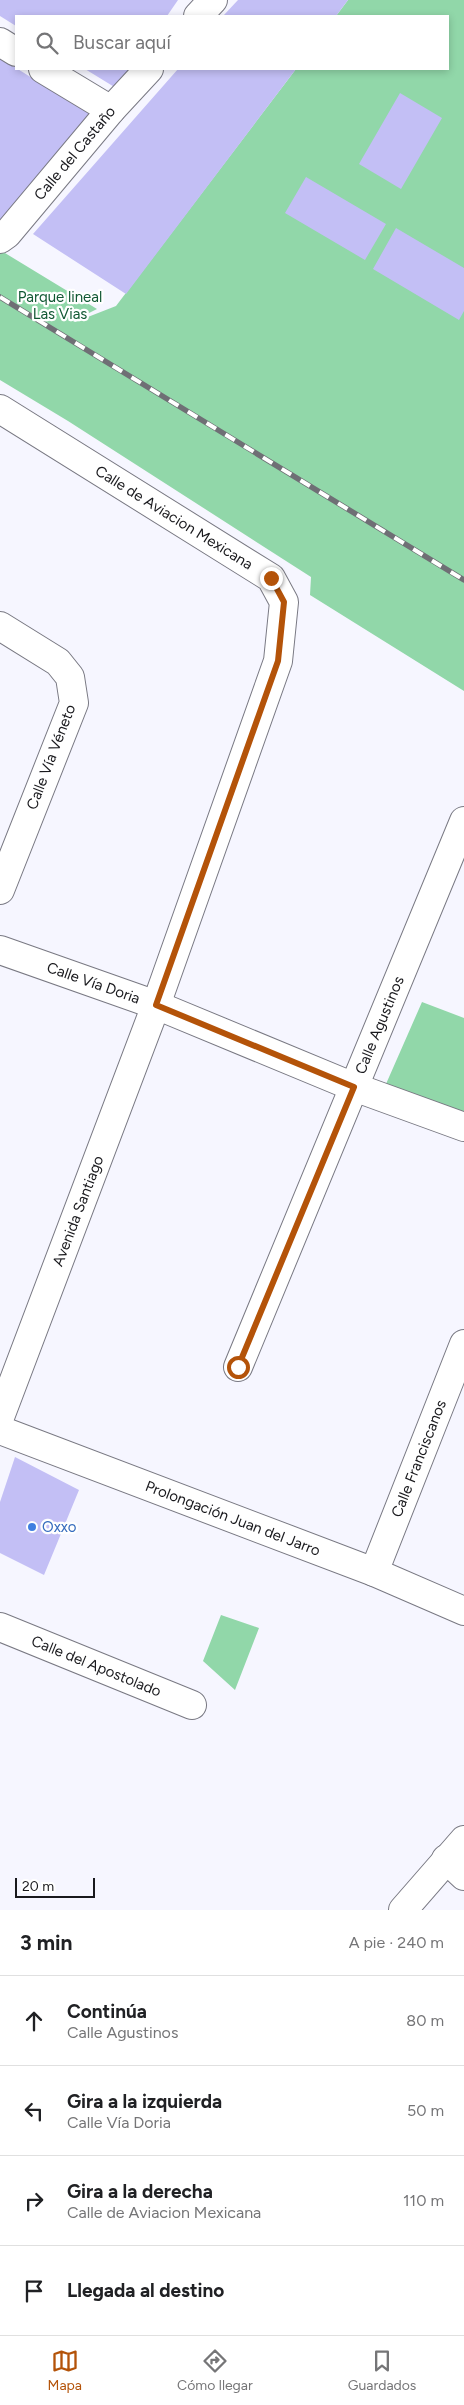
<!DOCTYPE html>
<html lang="es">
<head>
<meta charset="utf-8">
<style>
	:root { --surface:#fff; --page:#f2f2f2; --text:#202124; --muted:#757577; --line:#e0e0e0; --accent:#b45309 }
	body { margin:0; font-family:Figtree,sans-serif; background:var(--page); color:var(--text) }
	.scale { position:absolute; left:15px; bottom:12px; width:80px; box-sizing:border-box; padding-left:5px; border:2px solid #19191d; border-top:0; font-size:14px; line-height:18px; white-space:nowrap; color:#19191d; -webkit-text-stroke:4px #fff; paint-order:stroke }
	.stop { position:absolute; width:15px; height:15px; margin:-11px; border:4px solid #b45309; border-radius:50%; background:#fff }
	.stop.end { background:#b45309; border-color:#fff; box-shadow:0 1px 5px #0008 }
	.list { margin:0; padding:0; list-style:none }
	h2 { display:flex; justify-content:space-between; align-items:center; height:65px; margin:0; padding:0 20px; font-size:21px }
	h2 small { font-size:16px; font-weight:400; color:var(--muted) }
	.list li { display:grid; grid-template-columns:32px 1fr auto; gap:15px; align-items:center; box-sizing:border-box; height:90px; padding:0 20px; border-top:1px solid var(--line) }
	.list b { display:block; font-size:19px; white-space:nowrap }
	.list p { margin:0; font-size:16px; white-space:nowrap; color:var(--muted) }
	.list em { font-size:16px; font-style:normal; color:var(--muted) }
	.icon { flex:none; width:28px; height:28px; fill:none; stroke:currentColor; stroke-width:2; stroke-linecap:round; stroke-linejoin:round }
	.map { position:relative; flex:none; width:464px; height:1910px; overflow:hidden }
	.search { position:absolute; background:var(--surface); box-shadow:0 2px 8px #0003; left:15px; right:15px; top:15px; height:55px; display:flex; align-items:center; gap:12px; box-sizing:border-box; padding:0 18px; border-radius:0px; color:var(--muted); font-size:19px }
	.sheet { height:425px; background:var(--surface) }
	nav { display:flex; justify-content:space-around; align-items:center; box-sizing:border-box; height:70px; border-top:1px solid var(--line); background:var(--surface); font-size:14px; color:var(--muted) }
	nav a { display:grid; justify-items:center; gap:2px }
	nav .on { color:var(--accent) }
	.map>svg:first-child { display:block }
	.green { fill:#91d7a9 }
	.building { fill:#c3bff5 }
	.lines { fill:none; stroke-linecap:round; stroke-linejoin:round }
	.street-casing { stroke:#797983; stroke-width:30 }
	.secondary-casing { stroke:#797983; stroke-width:30 }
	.street { stroke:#fff; stroke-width:28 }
	.secondary { stroke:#fff; stroke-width:28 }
	.rail-casing { stroke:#6f6f75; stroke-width:5.5 }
	.rail { stroke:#fff; stroke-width:4; stroke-dasharray:11; stroke-linecap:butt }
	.route { stroke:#b45309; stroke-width:6 }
	.shop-dot { fill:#3f7fe0; stroke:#fff; stroke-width:2 }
	.labels { text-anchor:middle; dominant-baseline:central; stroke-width:4.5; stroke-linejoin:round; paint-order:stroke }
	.street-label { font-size:15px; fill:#19191d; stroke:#fff }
	.park-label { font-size:15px; fill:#115833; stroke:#fff }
	.shop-label { font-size:15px; fill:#366cbe; stroke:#fff; text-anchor:start }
</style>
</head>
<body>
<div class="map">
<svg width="464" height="1910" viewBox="0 0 464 1910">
	<rect width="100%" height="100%" fill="#f6f6ff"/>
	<path class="green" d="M348 0H464V691L310 595 311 577 68 421 0 380V250L97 309 73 321 75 322 116 306 296 69H448V16H336Z
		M422 1002 464 1018V1114L386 1084Z
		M221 1615 259 1628 235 1690 203 1661Z"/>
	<path class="building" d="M0 0H178L167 16H16V26L0 16Z
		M238 0H348L336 16H223Z
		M0 58 98 119 0 226Z
		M85 69H130L116 88Z
		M178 69H296L126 294 33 234Z
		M400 93 442 118 401 189 359 164Z
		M306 177 386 224 365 260 285 213Z
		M396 228 464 268V311L459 320 373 269Z
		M15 1457 79 1490 44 1575 0 1553V1502Z"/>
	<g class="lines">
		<g class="street-casing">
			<g id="street">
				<path d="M198 16 213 0"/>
				<path d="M0 42 16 52"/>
				<path d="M43 69 111 110"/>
				<path id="s1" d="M0 239 7 234 111 110 149 69"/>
				<path id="s2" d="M0 409 271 578 284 602 278 661 156 1005 0 1417"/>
				<path d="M0 626 58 662 70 677 74 703 0 890"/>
				<path id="s3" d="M0 950 156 1005 354 1087 464 1127"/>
				<path id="s4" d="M238 1367 464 821"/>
				<path id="s5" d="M374 1572 464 1344"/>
				<path id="s6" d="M0 1627 192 1705"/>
				<path d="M446 1859 464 1876"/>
				<path d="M403 1910 464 1840"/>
			</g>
		</g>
		<g class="secondary-casing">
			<g id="secondary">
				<path id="s7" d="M0 1430 374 1572 464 1611"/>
			</g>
		</g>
		<use href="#street" class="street"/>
		<use href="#secondary" class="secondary"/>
		<g class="rail-casing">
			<path id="rail" d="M0 297 464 580"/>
		</g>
		<use href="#rail" class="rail"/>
	</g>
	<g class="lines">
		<path class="route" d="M238 1367 354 1087 156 1005 278 661 284 602 271 578"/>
	</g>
	<circle class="shop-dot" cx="32" cy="1527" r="5"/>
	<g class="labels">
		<g class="street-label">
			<text stroke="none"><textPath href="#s1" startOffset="114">Calle del Castaño</textPath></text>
			<text stroke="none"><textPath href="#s2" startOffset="205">Calle de Aviacion Mexicana</textPath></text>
			<text transform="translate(51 757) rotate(-69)">Calle Vía Véneto</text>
			<text stroke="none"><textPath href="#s3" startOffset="99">Calle Vía Doria</textPath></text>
			<text stroke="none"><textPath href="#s4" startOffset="370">Calle Agustinos</textPath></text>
			<text transform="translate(78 1211) rotate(-69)">Avenida Santiago</text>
			<text stroke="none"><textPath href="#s5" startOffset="122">Calle Franciscanos</textPath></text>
			<text stroke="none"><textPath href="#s7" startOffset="249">Prolongación Juan del Jarro</textPath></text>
			<text stroke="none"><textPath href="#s6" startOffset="104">Calle del Apostolado</textPath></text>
		</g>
		<g class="park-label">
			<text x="60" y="297">Parque lineal<tspan x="60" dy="17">Las Vias</tspan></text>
		</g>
		<g class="shop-label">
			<text x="42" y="1527">Oxxo</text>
		</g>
	</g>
</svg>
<div class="scale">20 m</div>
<div class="stop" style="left:238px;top:1367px"></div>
<div class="stop end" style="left:271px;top:578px"></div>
<div class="search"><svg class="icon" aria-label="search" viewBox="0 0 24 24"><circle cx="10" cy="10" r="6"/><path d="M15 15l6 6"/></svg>Buscar aquí</div>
</div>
<section class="sheet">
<h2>3 min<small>A pie · 240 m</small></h2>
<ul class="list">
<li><svg class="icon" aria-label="ahead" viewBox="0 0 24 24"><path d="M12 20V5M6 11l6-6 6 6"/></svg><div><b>Continúa</b><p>Calle Agustinos</p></div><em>80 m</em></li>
<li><svg class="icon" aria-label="left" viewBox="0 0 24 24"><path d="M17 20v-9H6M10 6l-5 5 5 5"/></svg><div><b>Gira a la izquierda</b><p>Calle Vía Doria</p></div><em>50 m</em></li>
<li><svg class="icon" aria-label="right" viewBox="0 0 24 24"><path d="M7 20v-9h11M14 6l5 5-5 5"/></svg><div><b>Gira a la derecha</b><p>Calle de Aviacion Mexicana</p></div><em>110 m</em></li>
<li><svg class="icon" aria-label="arrive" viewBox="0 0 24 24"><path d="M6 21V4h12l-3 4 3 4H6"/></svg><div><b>Llegada al destino</b></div></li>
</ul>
</section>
<nav>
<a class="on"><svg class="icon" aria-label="map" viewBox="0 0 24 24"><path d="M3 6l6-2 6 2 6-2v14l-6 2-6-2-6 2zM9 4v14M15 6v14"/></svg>Mapa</a>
<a><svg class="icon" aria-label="directions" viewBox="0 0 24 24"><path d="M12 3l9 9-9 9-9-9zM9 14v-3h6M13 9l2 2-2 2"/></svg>Cómo llegar</a>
<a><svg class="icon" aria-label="saved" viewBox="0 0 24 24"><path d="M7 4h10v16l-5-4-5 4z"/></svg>Guardados</a>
</nav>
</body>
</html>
